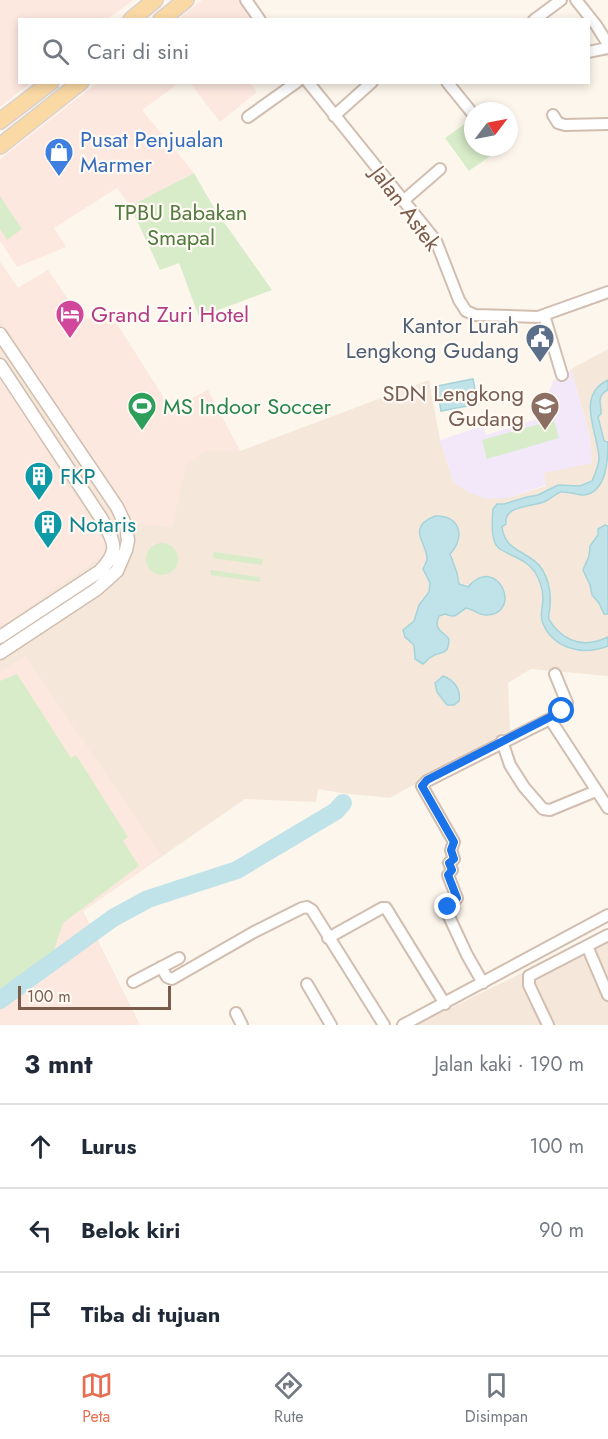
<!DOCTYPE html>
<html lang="id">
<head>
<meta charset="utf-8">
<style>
	:root { --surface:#fff; --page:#f2f2f3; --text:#1f2937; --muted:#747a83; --line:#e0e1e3; --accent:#e76f51 }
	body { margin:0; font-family:Jost,sans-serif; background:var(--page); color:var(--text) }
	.compass { position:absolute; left:464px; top:102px; width:54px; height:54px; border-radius:50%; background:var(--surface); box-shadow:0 3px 9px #0003; rotate:58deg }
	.scale { position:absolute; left:18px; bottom:15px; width:153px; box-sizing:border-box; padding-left:6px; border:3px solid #7a5c4d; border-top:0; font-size:16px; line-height:21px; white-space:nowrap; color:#7a5c4d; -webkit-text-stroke:4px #fffaf3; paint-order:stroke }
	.stop { position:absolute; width:18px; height:18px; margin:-14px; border:4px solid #1a73e8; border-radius:50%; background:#fff }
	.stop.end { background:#1a73e8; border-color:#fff; box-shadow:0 2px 6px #0008 }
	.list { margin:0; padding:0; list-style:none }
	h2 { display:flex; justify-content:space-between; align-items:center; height:78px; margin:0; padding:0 24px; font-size:26px }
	h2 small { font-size:20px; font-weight:400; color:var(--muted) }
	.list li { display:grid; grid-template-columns:39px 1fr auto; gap:18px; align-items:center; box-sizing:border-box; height:84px; padding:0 24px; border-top:2px solid var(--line) }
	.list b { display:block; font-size:22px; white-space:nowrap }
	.list em { font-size:20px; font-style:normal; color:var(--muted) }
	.icon { flex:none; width:33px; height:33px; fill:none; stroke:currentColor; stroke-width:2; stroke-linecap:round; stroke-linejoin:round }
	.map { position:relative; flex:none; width:608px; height:1025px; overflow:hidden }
	.search { position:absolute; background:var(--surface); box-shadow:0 3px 9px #0003; left:18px; right:18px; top:18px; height:66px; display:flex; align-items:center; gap:15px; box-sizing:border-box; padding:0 21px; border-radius:0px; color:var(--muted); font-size:22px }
	.sheet { height:330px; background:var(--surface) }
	nav { display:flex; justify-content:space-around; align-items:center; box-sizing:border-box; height:84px; border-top:2px solid var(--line); background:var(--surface); font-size:16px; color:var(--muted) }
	nav a { display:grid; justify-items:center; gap:3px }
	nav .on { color:var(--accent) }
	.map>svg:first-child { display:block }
	.residential { fill:#f5e8da }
	.commercial { fill:#fde8e0 }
	.education { fill:#f3e8fa }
	.green { fill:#d8ecc9 }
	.water { fill:#bfe3e8; stroke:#a5d3da; stroke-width:1.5 }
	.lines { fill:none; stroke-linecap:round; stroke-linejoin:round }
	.river { stroke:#bfe3e8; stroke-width:18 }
	.minor-casing { stroke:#d1beb0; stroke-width:14 }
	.tertiary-casing { stroke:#d1beb0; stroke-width:15 }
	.primary-casing { stroke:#dad1cd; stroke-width:18 }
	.minor { stroke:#fff; stroke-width:10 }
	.tertiary { stroke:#fff; stroke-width:12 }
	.primary { stroke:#fbd9a5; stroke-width:15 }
	.route { stroke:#1a73e8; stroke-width:8 }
	.labels { text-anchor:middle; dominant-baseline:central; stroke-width:4.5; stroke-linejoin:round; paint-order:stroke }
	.shop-label { font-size:22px; fill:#366cbe; stroke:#fffaf3; text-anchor:start }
	.street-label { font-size:22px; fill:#7a5c4d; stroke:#fffaf3 }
	.park-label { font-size:22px; fill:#537a41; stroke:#fffaf3 }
	.hotel-label { font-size:22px; fill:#b23c85; stroke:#fffaf3; text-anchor:start }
	.service-label { font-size:22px; fill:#4e5e75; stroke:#fffaf3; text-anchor:end }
	.education-label { font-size:22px; fill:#785e54; stroke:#fffaf3; text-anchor:end }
	.leisure-label { font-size:22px; fill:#27864d; stroke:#fffaf3; text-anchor:start }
	.culture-label { font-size:22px; fill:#0d838f; stroke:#fffaf3; text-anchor:start }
</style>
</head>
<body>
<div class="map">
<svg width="608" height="1025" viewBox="0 0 608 1025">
	<rect width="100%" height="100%" fill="#fdf6ec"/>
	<path class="residential" d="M0 262 18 288 48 270 81 319 113 318 171 409 208 390 240 451 429 380 440 440 454 483 508 498 546 486 543 473 590 437 571 369 608 349V676L531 669 508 683 510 730 390 798 341 793 318 789 316 802 245 799 83 911 139 1023 136 1025H0Z
		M608 932V1025H416L524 972Z"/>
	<path class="commercial" d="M0 0H133L108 19 20 20V82L30 83 0 107Z
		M202 0H242L253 19 177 20Z
		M97 83H179L142 110 194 173 130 206 117 188 54 228 66 247 17 267 0 241V159Z
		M190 83H250L257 92 220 122Z
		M0 262 18 288 48 270 81 319 113 318 171 409 208 390 240 451H207L186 465 172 527 134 524 0 318Z
		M0 379 107 545 103 555 0 627Z
		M25 656 161 855 82 912 139 1025H0V672Z"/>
	<path class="education" d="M571 369 590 437 592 463 544 473 546 485 508 498 487 499 470 493 454 483 440 440 483 426 486 435 553 414 549 391 554 380 564 376Z"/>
	<path class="green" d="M473 118V147H503L469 171 445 138Z
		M194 173 214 208 272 290 199 317 179 263 160 270 130 206Z
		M0 196 22 229 7 240 0 229Z
		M554 420 559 438 487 459 482 440Z
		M146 559a16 16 0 1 1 32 0a16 16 0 1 1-32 0Z
		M214 552 263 559 262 565 213 558Z
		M211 570 260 577V582L211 575Z
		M17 674 71 758 76 755 128 837 123 841 139 866 63 923 53 953 0 989V681Z"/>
	<path class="water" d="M473 379 478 404 441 411 437 386Z
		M608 380V390C595 397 602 405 601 414L598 417 604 441 608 442C608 459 607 492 584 495 577 495 569 491 561 492 556 493 551 499 546 501 533 507 503 505 506 524L502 527C505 553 529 550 542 569 548 579 551 593 550 605 550 610 548 614 549 619 551 623 554 627 557 630 572 645 589 646 608 637V646C583 656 552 649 542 621 540 613 543 606 543 598 543 590 539 579 535 572 526 559 512 557 500 549 490 543 492 519 493 509L497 504H504L527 497 538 495 558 485 580 486 592 481C595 474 599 466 599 458 598 432 575 396 608 380Z
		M435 516C460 515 466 537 450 554L457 573 459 584 468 587C497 553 524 613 487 615 479 616 474 609 466 608 456 614 457 619 445 614L439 616C433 630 442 630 449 639 448 658 442 649 431 657 428 659 426 662 423 664L415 659 414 645 405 637 403 630 414 621 419 605 429 592 430 583 423 569C424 567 427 560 427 559 428 544 405 528 435 516Z
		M605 525 608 526V614H604L599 603 592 595 590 585 583 570 589 556 590 546 598 535V529Z
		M443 676C454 680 461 689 459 701L454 705H447L437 692 435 683Z"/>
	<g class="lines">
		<path class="river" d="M0 1000 113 918 148 899 237 870 336 811 343 803"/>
		<g class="minor-casing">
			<path id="minor" d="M246 0 260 20
				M576 0 596 25 608 44
				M534 20 561 0
				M588 52 608 48
				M308 82 436 241 459 300 466 311 475 315 538 317 608 292
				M447 82 473 114
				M553 115 558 123 565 125 608 124
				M334 116 372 82
				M248 117 297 82
				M403 201 440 169
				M544 315 562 375
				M550 719 563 711 567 703 555 674
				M502 741 510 765 524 787 543 809 550 810 596 791
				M328 938 382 908H386L445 1004
				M587 946 608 995
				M161 967 167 977 172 979 254 932 302 908 307 907 312 910 384 1025
				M133 982 179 958
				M483 983 467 955 446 910 457 898 448 875 452 870 449 863 454 859 451 850 454 842 422 786 427 781 550 719 608 808
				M307 984 331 1025
				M236 1013 242 1025
				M403 1025 608 915
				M548 1025 529 985V976L608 935"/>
		</g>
		<g class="tertiary-casing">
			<path id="tertiary" d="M0 334 117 507 126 526 128 540 126 550 117 571 97 589 0 653
				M0 365 101 518C114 542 121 549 100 571L0 637"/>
		</g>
		<g class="primary-casing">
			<path id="primary" d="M131 20 155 0
				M161 20 186 0
				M0 121 51 82
				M0 146 81 82"/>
		</g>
		<use href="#minor" class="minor"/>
		<use href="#tertiary" class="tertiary"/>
		<use href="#primary" class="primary"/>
	</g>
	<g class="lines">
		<path class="route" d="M448 907 457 898 448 875 452 870 449 863 454 859 451 850 454 842 422 786 427 780 562 711"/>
	</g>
	<defs>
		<g id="shop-pin" transform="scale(1.5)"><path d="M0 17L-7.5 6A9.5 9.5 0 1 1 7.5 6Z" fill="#3f7fe0" stroke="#fffaf3"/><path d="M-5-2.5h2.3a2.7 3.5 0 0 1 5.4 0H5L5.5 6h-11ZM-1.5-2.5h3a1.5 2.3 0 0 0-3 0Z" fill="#fff"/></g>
		<g id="hotel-pin" transform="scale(1.5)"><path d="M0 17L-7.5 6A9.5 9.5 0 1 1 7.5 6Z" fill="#d1479c" stroke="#fffaf3"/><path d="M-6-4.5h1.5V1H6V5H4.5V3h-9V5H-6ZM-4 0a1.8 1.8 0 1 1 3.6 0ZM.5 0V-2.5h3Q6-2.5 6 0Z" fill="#fff"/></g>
		<g id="civic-pin" transform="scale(1.5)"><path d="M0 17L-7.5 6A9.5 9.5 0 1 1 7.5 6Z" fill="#5c6f8a" stroke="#fffaf3"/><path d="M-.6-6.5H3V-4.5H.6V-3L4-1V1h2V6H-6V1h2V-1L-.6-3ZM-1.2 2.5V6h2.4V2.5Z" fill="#fff"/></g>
		<g id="stadium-pin" transform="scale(1.5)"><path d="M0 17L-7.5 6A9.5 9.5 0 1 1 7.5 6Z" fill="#2e9e5b" stroke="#fffaf3"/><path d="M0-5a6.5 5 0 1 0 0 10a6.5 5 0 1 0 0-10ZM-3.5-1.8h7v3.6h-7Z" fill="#fff"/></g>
		<g id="school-pin" transform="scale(1.5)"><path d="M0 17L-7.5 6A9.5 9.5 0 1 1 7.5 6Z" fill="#8d6e63" stroke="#fffaf3"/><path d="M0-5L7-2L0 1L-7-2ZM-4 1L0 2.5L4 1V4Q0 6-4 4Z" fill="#fff"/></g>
		<g id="building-pin" transform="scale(1.5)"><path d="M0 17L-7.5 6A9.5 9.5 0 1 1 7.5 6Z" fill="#0f9aa8" stroke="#fffaf3"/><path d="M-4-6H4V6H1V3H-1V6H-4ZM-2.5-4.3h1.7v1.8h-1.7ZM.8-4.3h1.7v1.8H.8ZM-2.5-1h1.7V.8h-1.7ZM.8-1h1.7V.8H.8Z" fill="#fff"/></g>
	</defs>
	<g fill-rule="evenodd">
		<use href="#shop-pin" x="59" y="152"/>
		<use href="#hotel-pin" x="70" y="314"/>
		<use href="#civic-pin" x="540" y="338"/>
		<use href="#stadium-pin" x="142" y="406"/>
		<use href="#school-pin" x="545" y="406"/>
		<use href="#building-pin" x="39" y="476"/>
		<use href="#building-pin" x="48" y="524"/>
	</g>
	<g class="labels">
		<g class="shop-label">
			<text x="80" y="139">Pusat Penjualan<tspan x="80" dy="25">Marmer</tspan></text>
		</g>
		<g class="street-label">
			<text transform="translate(406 208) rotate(53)">Jalan Astek</text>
		</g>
		<g class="park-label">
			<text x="181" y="212">TPBU Babakan<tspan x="181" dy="25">Smapal</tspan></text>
		</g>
		<g class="hotel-label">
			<text x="91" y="314">Grand Zuri Hotel</text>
		</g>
		<g class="service-label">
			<text x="519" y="325">Kantor Lurah<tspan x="519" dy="25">Lengkong Gudang</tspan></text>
		</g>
		<g class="education-label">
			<text x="524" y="393">SDN Lengkong<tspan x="524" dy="25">Gudang</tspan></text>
		</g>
		<g class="leisure-label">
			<text x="163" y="406">MS Indoor Soccer</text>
		</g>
		<g class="culture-label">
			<text x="60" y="476">FKP</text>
			<text x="69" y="524">Notaris</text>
		</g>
	</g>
</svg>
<svg class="compass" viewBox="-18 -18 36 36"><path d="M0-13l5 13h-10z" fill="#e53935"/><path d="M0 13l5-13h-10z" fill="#747a83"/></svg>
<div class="scale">100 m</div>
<div class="stop" style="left:562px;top:711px"></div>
<div class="stop end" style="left:448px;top:907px"></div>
<div class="search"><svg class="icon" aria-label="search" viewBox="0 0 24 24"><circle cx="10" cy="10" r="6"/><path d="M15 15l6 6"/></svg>Cari di sini</div>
</div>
<section class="sheet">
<h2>3 mnt<small>Jalan kaki · 190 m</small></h2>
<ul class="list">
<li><svg class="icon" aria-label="ahead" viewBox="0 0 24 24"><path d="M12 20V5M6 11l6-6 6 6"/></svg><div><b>Lurus</b></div><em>100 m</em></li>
<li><svg class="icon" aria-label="left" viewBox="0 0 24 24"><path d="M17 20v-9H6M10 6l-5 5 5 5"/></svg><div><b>Belok kiri</b></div><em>90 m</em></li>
<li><svg class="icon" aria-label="arrive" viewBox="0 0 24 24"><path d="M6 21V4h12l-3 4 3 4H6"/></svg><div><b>Tiba di tujuan</b></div></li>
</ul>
</section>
<nav>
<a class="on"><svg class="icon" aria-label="map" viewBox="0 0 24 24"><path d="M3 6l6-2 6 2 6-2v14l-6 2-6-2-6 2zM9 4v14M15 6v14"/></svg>Peta</a>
<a><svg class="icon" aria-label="directions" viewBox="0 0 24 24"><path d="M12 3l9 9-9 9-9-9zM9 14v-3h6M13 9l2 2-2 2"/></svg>Rute</a>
<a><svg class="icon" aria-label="saved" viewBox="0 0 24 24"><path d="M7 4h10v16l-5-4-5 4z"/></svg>Disimpan</a>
</nav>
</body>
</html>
